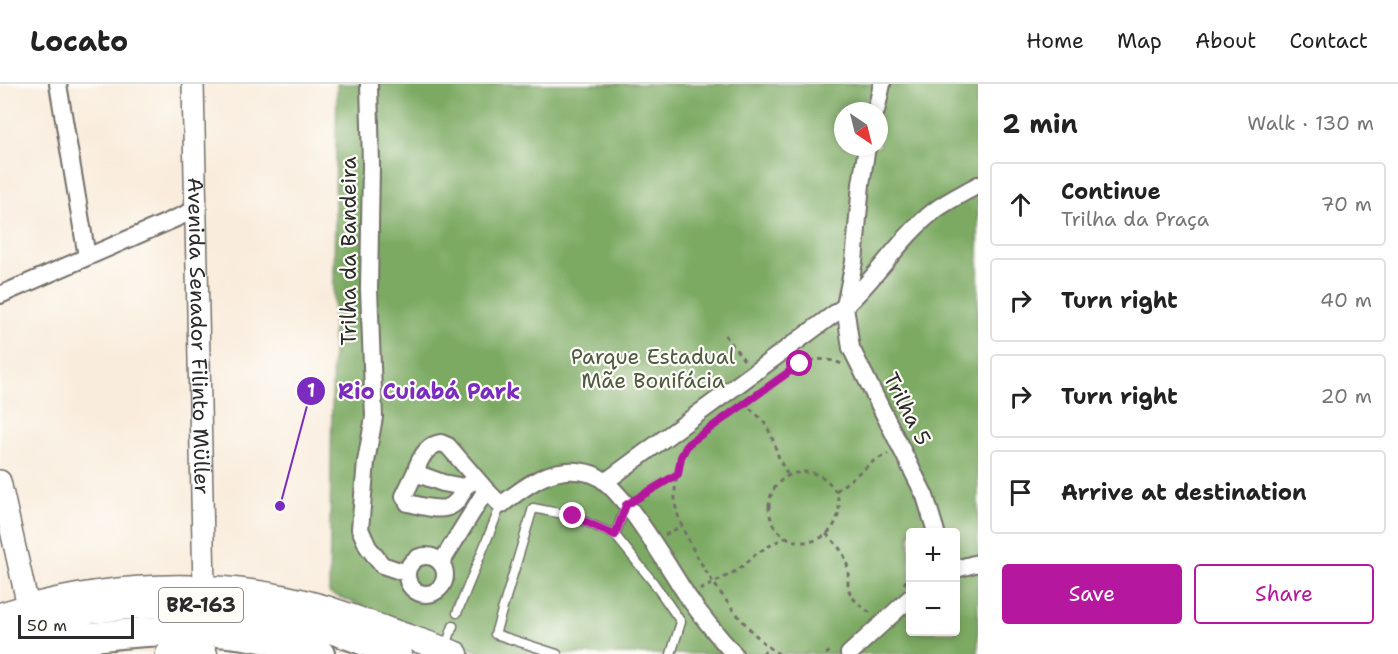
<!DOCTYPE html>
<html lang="en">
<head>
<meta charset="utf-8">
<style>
	:root { --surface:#fff; --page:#f2f2f2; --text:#222; --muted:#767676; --line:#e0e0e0; --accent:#b5179e }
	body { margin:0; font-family:"Shantell Sans",sans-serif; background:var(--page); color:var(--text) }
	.controls { position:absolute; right:18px; bottom:18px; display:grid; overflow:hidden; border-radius:6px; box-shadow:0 3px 9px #0003 }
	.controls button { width:54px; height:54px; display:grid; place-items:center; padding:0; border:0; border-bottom:2px solid var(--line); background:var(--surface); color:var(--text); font:30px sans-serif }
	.compass { position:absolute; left:834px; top:18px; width:54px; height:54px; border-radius:50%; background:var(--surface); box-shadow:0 3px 9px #0003; rotate:145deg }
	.scale { position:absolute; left:18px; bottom:15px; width:116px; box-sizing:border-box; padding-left:6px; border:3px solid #2b2b2b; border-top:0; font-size:16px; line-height:21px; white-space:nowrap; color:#2b2b2b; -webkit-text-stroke:4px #fdfcf7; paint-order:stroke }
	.stop { position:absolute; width:18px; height:18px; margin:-14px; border:4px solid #b5179e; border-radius:50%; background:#fff }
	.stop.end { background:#b5179e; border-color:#fff; box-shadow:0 2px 6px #0008 }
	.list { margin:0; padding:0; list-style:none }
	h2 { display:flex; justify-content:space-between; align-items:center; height:78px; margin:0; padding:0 24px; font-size:26px }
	h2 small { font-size:20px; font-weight:400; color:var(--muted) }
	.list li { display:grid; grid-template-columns:39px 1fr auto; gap:18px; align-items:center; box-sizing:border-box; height:84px; margin:0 12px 12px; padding:0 12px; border:2px solid var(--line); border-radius:6px }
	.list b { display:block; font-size:22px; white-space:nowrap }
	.list p { margin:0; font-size:20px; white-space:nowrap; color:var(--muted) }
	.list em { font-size:20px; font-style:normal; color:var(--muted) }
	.actions { display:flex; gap:12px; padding:18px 24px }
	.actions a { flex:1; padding:14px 0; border:2px solid var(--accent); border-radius:6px; text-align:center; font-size:21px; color:var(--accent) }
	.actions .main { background:var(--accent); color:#fff }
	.icon { flex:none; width:33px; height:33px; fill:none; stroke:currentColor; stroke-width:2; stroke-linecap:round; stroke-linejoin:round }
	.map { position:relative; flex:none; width:978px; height:570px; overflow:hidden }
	header { display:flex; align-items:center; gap:36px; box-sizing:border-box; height:84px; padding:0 30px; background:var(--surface); border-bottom:2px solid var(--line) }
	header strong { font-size:28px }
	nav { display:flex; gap:33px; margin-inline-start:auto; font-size:21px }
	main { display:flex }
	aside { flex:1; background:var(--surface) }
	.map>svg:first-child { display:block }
	.forest { fill:#7daa63; stroke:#546a47; stroke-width:1.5; fill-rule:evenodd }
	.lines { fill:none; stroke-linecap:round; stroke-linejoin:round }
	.service-casing { stroke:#736f69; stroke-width:11 }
	.minor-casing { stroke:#736f69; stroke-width:20 }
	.tertiary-casing { stroke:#736f69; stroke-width:24 }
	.secondary-casing { stroke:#736f69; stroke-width:27 }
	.trunk-casing { stroke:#736f69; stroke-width:32 }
	.path { stroke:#736f69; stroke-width:3; stroke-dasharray:4.5 4.5; stroke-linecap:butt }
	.service { stroke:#fff; stroke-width:8 }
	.minor { stroke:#fff; stroke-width:16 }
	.tertiary { stroke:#fff; stroke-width:21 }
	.secondary { stroke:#fff; stroke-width:24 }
	.trunk { stroke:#fff; stroke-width:28 }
	.route { stroke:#b5179e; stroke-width:8 }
	.labels { text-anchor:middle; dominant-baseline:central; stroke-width:4.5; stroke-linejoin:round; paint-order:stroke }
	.shield { fill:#fdfcf7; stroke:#6a6a68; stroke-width:1.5 }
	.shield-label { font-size:20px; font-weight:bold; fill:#2b2b2b }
	.street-label { font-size:21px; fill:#2b2b2b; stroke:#fdfcf7 }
	.park-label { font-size:21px; fill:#4d5940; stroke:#fdfcf7 }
	.leader { fill:none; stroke:#7b2cbf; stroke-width:2 }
	.callout-dot { fill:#7b2cbf; stroke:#fdfcf7; stroke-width:2 }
	.mark-label { font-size:18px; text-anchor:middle; font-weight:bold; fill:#fff }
	.callout-label { font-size:22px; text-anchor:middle; font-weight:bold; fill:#7b2cbf; stroke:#fdfcf7; stroke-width:4.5; stroke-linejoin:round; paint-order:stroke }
</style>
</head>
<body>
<header>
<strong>Locato</strong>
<nav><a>Home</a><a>Map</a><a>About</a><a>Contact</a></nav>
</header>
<main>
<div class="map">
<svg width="978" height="570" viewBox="0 0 978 570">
	<rect width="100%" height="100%" fill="#fdfcf7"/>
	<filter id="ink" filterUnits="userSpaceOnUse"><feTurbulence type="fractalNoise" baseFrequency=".0167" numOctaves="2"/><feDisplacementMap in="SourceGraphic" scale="12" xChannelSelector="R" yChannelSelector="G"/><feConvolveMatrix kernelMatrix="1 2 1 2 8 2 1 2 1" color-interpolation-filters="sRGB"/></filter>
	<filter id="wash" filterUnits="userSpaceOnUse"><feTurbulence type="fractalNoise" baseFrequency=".008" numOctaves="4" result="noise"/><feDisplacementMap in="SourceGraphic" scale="24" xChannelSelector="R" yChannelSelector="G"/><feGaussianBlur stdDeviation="1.35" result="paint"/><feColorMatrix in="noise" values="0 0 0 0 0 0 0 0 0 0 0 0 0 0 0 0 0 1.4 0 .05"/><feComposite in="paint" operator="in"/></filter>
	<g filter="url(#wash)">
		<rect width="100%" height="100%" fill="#f9ecdc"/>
		<path class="forest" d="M337 0H978V570H484L329 509ZM843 27H879V63H843ZM910 448H956V548H910Z"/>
	</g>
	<g filter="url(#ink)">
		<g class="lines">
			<g class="service-casing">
				<path id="service" d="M615 451 626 421
					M457 529 501 421
					M445 565 453 542
					M557 570 495 550 533 424 573 432 615 451 653 498 681 538 671 570"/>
			</g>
			<g class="minor-casing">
				<path id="minor" d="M58 0 87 173
					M369 0 371 81 369 205 374 333 366 378 360 445 368 463 382 481 406 489
					M876 27 882 0
					M867 63 861 100 854 178 845 222 851 264 925 412 936 448
					M0 211 195 126
					M415 389 404 412 408 419C432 424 455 434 464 403
					M476 395 464 403 443 399 415 389C419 376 426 361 441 359L448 362 486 406
					M605 398 845 222C877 193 900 154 934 127 947 117 964 109 978 101
					M407 491a19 19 0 1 1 38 0a19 19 0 1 1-38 0Z
					M441 479 486 406 501 421C528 400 556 378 592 390 621 399 669 485 688 513 702 533 717 551 734 570
					M956 485 978 479
					M849 570 910 514"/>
			</g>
			<g class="tertiary-casing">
				<g id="tertiary">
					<path id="s1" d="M193 0 204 504"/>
					<path d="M0 397 28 522"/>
				</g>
			</g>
			<g class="secondary-casing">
				<path id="secondary" d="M0 531C100 499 217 493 319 522 341 528 362 537 383 544 407 553 432 560 456 570
					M168 570H205"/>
			</g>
			<g class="trunk-casing">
				<path id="trunk" d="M0 547C73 520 181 512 258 526 306 535 352 551 397 570
					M7 570C39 561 70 556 102 552 176 543 250 544 320 570"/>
			</g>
			<path class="path" d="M725 251 744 276
				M743 319C752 326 761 333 767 343 776 359 776 374 788 391
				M769 423a35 35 0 1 1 70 0a35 35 0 1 1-70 0Z
				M836 407 875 376 888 370
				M638 414 678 390
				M826 450C837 460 847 471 848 487 849 495 846 502 851 511 856 519 865 525 872 530
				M665 451 682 442
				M904 500 910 492
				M700 506 738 486 757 469 785 453
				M417 516 419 509
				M762 570 769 564
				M779 570C745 552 678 456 675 417 674 398 679 377 688 360L800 280C815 274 828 274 842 280
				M826 570 833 565"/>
			<use href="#service" class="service"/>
			<use href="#minor" class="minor"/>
			<use href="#tertiary" class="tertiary"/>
			<use href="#secondary" class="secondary"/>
			<use href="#trunk" class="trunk"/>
		</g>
	</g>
	<g class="lines" filter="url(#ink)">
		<path class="route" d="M573 432 615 451 626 421 678 390 681 373 688 360 800 280"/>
	</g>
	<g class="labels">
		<rect class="shield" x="159" y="504" width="84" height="34" rx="4.5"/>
		<g class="shield-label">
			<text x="201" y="521">BR-163</text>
		</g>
		<g class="street-label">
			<text transform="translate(349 167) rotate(-90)">Trilha da Bandeira</text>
			<text stroke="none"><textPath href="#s1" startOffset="252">Avenida Senador Filinto Müller</textPath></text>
			<text transform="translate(907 325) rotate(63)">Trilha 5</text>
		</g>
		<g class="park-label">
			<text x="653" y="273">Parque Estadual<tspan x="653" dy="24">Mãe Bonifácia</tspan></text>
		</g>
	</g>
	<path class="leader" d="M280 422L311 307"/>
	<g class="callout-dot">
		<circle cx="280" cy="422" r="6"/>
		<circle cx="311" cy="307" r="15"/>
	</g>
	<g class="mark-label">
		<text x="311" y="313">1</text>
	</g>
	<g class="callout-label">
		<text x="429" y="315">Rio Cuiabá Park</text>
	</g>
</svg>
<div class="controls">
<button>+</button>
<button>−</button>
</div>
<svg class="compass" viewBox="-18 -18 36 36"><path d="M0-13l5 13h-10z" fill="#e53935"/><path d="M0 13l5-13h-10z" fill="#767676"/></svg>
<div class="scale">50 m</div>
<div class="stop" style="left:800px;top:280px"></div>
<div class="stop end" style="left:573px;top:432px"></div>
</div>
<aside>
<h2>2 min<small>Walk · 130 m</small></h2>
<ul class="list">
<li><svg class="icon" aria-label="ahead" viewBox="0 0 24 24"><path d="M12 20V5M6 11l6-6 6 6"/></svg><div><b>Continue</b><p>Trilha da Praça</p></div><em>70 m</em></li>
<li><svg class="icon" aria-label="right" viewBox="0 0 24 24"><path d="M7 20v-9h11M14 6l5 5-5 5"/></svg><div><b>Turn right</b></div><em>40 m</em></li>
<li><svg class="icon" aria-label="right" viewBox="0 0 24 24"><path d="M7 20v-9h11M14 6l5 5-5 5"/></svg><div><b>Turn right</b></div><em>20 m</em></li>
<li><svg class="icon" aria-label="arrive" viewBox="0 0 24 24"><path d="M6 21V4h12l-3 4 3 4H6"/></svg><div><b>Arrive at destination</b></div></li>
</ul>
<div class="actions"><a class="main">Save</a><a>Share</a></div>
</aside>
</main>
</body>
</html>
